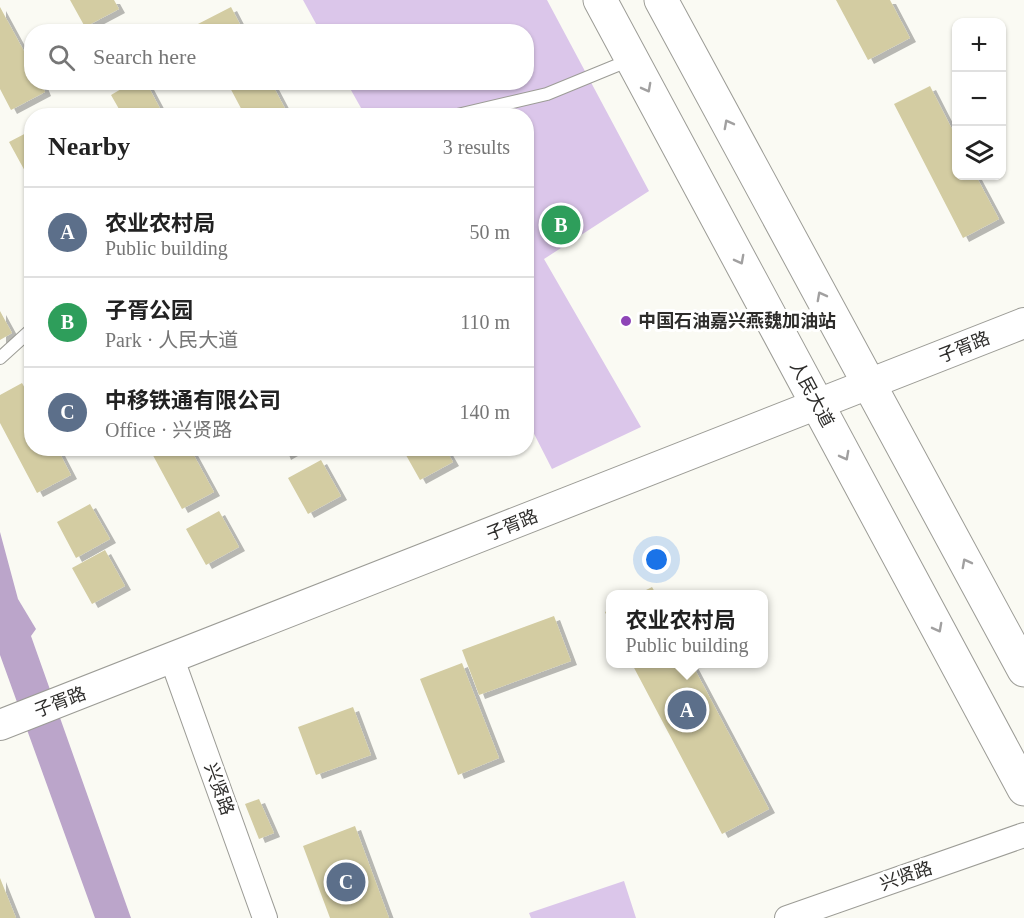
<!DOCTYPE html>
<html lang="en">
<head>
<meta charset="utf-8">
<style>
	:root { --surface:#fff; --page:#f2f2f2; --text:#222; --muted:#767676; --line:#e0e0e0; --accent:#b45309 }
	body { margin:0; font-family:"Times New Roman","Noto Sans SC",serif; background:var(--page); color:var(--text) }
	.controls { position:absolute; right:18px; top:18px; display:grid; overflow:hidden; border-radius:12px; box-shadow:0 2px 4px #0004 }
	.controls button { width:54px; height:54px; display:grid; place-items:center; padding:0; border:0; border-bottom:2px solid var(--line); background:var(--surface); color:var(--text); font:30px sans-serif }
	.you { position:absolute; left:657px; top:560px; width:21px; height:21px; margin:-15px; border:4px solid #fff; border-radius:50%; background:#1a73e8; box-shadow:0 0 0 9px #1a73e833 }
	.badge { display:grid; place-items:center; width:39px; height:39px; border-radius:50%; background:var(--accent); color:#fff; font-size:20px; font-weight:700 }
	.pin { position:absolute; translate:-50% -50%; border:3px solid #fff; box-shadow:0 2px 6px #0006 }
	.popup { position:absolute; left:606px; top:590px; width:162px; height:78px; box-sizing:border-box; display:grid; place-content:center; border-radius:12px; background:var(--surface); filter:drop-shadow(0 2px 4px #0005); font-size:20px; white-space:nowrap; color:var(--muted) }
	.popup b { font-size:22px; color:var(--text) }
	.popup::after { content:''; position:absolute; left:50%; top:100%; margin-left:-12px; border:12px solid transparent; border-top-color:var(--surface) }
	.list { margin:0; padding:0; list-style:none }
	h2 { display:flex; justify-content:space-between; align-items:center; height:78px; margin:0; padding:0 24px; font-size:26px }
	h2 small { font-size:20px; font-weight:400; color:var(--muted) }
	.list li { display:grid; grid-template-columns:39px 1fr auto; gap:18px; align-items:center; box-sizing:border-box; height:90px; padding:0 24px; border-top:2px solid var(--line) }
	.list b { display:block; font-size:22px; white-space:nowrap }
	.list p { margin:0; font-size:20px; white-space:nowrap; color:var(--muted) }
	.list em { font-size:20px; font-style:normal; color:var(--muted) }
	.icon { flex:none; width:33px; height:33px; fill:none; stroke:currentColor; stroke-width:2; stroke-linecap:round; stroke-linejoin:round }
	.map { position:relative; flex:none; width:1024px; height:918px; overflow:hidden }
	.search { position:absolute; background:var(--surface); box-shadow:0 2px 4px #0004; left:24px; top:24px; width:510px; height:66px; display:flex; align-items:center; gap:15px; box-sizing:border-box; padding:0 21px; border-radius:24px; color:var(--muted); font-size:22px }
	.panel { position:absolute; background:var(--surface); box-shadow:0 2px 4px #0004; left:24px; top:108px; width:510px; height:348px; border-radius:24px }
	.map>svg:first-child { display:block }
	.green { fill:#dbc6ea }
	.water { fill:#bba5ca }
	.building { fill:#d3cca2; filter:url(#shadow) }
	.lines { fill:none; stroke-linecap:round; stroke-linejoin:round }
	.service-casing { stroke:#9c9c96; stroke-width:14 }
	.minor-casing { stroke:#9c9c96; stroke-width:26 }
	.tertiary-casing { stroke:#9c9c96; stroke-width:32 }
	.secondary-casing { stroke:#9c9c96; stroke-width:35 }
	.service { stroke:#fff; stroke-width:12 }
	.minor { stroke:#fff; stroke-width:24 }
	.tertiary { stroke:#fff; stroke-width:30 }
	.secondary { stroke:#fff; stroke-width:33 }
	.oneway { stroke:#a1a0a0 }
	.poi-dot { fill:#8e45b7; stroke:#fff; stroke-width:2 }
	.labels { text-anchor:middle; dominant-baseline:central; stroke-width:6; stroke-linejoin:round; paint-order:stroke }
	.poi-label { font-size:18px; font-weight:bold; fill:#2e2d2b; stroke:#fff; text-anchor:start }
	.street-label { font-size:18px; fill:#2e2d2b; stroke:#fff }
</style>
</head>
<body>
<div class="map">
<svg width="1024" height="918" viewBox="0 0 1024 918">
	<defs>
		<filter id="shadow"><feDropShadow dx="6" dy="4" stdDeviation="0" flood-color="#0004"/></filter>
	</defs>
	<rect width="100%" height="100%" fill="#fafaf3"/>
	<path class="green" d="M303 0H547L649 191 544 259 641 427 552 469 527 420 526 116 365 115 347 83 526 82V32L320 31Z
		M624 881 636 918H531L529 913Z"/>
	<path class="water" d="M0 532 18 599 36 629 31 636 131 918H95L0 655Z"/>
	<path class="building" d="M70 0H114L119 9 85 27Z
		M836 0H890L910 38 868 60Z
		M0 7 32 66V82H41L45 92 11 110 0 89Z
		M231 7 244 32H200L196 25Z
		M133 82H146L164 116H123L111 95Z
		M227 82H271L289 116H245Z
		M930 86 956 137V176H976L999 219 963 238 894 104Z
		M32 130V184L9 142Z
		M0 311 12 333 0 340Z
		M22 383 32 401V448H57L71 475 37 493 0 423V395Z
		M149 448H190L214 492 182 509Z
		M282 448H299L285 456Z
		M402 448H445L453 462 420 480Z
		M321 460 341 496 308 514 288 478Z
		M90 504 110 539 76 558 57 522Z
		M219 511 239 547 206 565 186 529Z
		M105 550 125 586 92 604 72 568Z
		M652 587 656 594H638Z
		M610 609V623L605 612Z
		M554 616 571 661 479 695 462 650Z
		M462 663 499 758 458 775 420 679Z
		M632 664H692L769 809 722 834Z
		M353 707 371 755 316 775 298 727Z
		M259 799 274 833 259 839 245 804Z
		M355 826 389 918H330L303 846Z
		M0 878 16 918H0Z"/>
	<g class="lines">
		<g class="service-casing">
			<path id="service" d="M453 116 547 94 630 60
				M0 358 32 329"/>
		</g>
		<g class="minor-casing">
			<path id="minor" d="M172 659 265 918
				M787 918 1024 835"/>
		</g>
		<g class="tertiary-casing">
			<path id="tertiary" d="M0 725 1024 323"/>
		</g>
		<g class="secondary-casing">
			<path id="secondary" d="M600 0 1024 789
				M661 0 1024 670"/>
		</g>
		<use href="#service" class="service"/>
		<use href="#minor" class="minor"/>
		<use href="#tertiary" class="tertiary"/>
		<use href="#secondary" class="secondary"/>
	</g>
	<defs><path id="oneway-chevron" d="M-2-3.5L2.5 0L-2 3.5" fill="none" stroke-width="1.6" stroke-linecap="round" stroke-linejoin="round" transform="scale(1.5)"/></defs>
	<g class="oneway">
		<use href="#oneway-chevron" transform="translate(647 88) rotate(62)"/>
		<use href="#oneway-chevron" transform="translate(728 124) rotate(-118)"/>
		<use href="#oneway-chevron" transform="translate(740 260) rotate(62)"/>
		<use href="#oneway-chevron" transform="translate(821 296) rotate(-118)"/>
		<use href="#oneway-chevron" transform="translate(845 456) rotate(62)"/>
		<use href="#oneway-chevron" transform="translate(966 563) rotate(-118)"/>
		<use href="#oneway-chevron" transform="translate(938 628) rotate(62)"/>
	</g>
	<circle class="poi-dot" cx="626" cy="321" r="6"/>
	<g class="labels">
		<g class="poi-label">
			<text x="638" y="321">中国石油嘉兴燕魏加油站</text>
		</g>
		<g class="street-label">
			<text transform="translate(964 347) rotate(-22)">子胥路</text>
			<text transform="translate(812 394) rotate(62)">人民大道</text>
			<text transform="translate(512 525) rotate(-22)">子胥路</text>
			<text transform="translate(60 702) rotate(-21)">子胥路</text>
			<text transform="translate(219 789) rotate(70)">兴贤路</text>
			<text transform="translate(906 876) rotate(-19)">兴贤路</text>
		</g>
	</g>
</svg>
<div class="controls">
<button>+</button>
<button>−</button>
<button><svg class="icon" aria-label="layers" viewBox="0 0 24 24"><path d="M12 4l9 5-9 5-9-5zM3 14l9 5 9-5"/></svg></button>
</div>
<div class="you"></div>
<div class="pin badge" style="left:687px;top:710px;background:#5c6f8a">A</div>
<div class="popup"><b>农业农村局</b>Public building</div>
<div class="pin badge" style="left:561px;top:225px;background:#2e9e5b">B</div>
<div class="pin badge" style="left:346px;top:882px;background:#5c6f8a">C</div>
<div class="search"><svg class="icon" aria-label="search" viewBox="0 0 24 24"><circle cx="10" cy="10" r="6"/><path d="M15 15l6 6"/></svg>Search here</div>
<section class="panel">
<h2>Nearby<small>3 results</small></h2>
<ul class="list">
<li><span class="badge" style="background:#5c6f8a">A</span><div><b>农业农村局</b><p>Public building</p></div><em>50 m</em></li>
<li><span class="badge" style="background:#2e9e5b">B</span><div><b>子胥公园</b><p>Park · 人民大道</p></div><em>110 m</em></li>
<li><span class="badge" style="background:#5c6f8a">C</span><div><b>中移铁通有限公司</b><p>Office · 兴贤路</p></div><em>140 m</em></li>
</ul>
</section>
</div>
</body>
</html>
